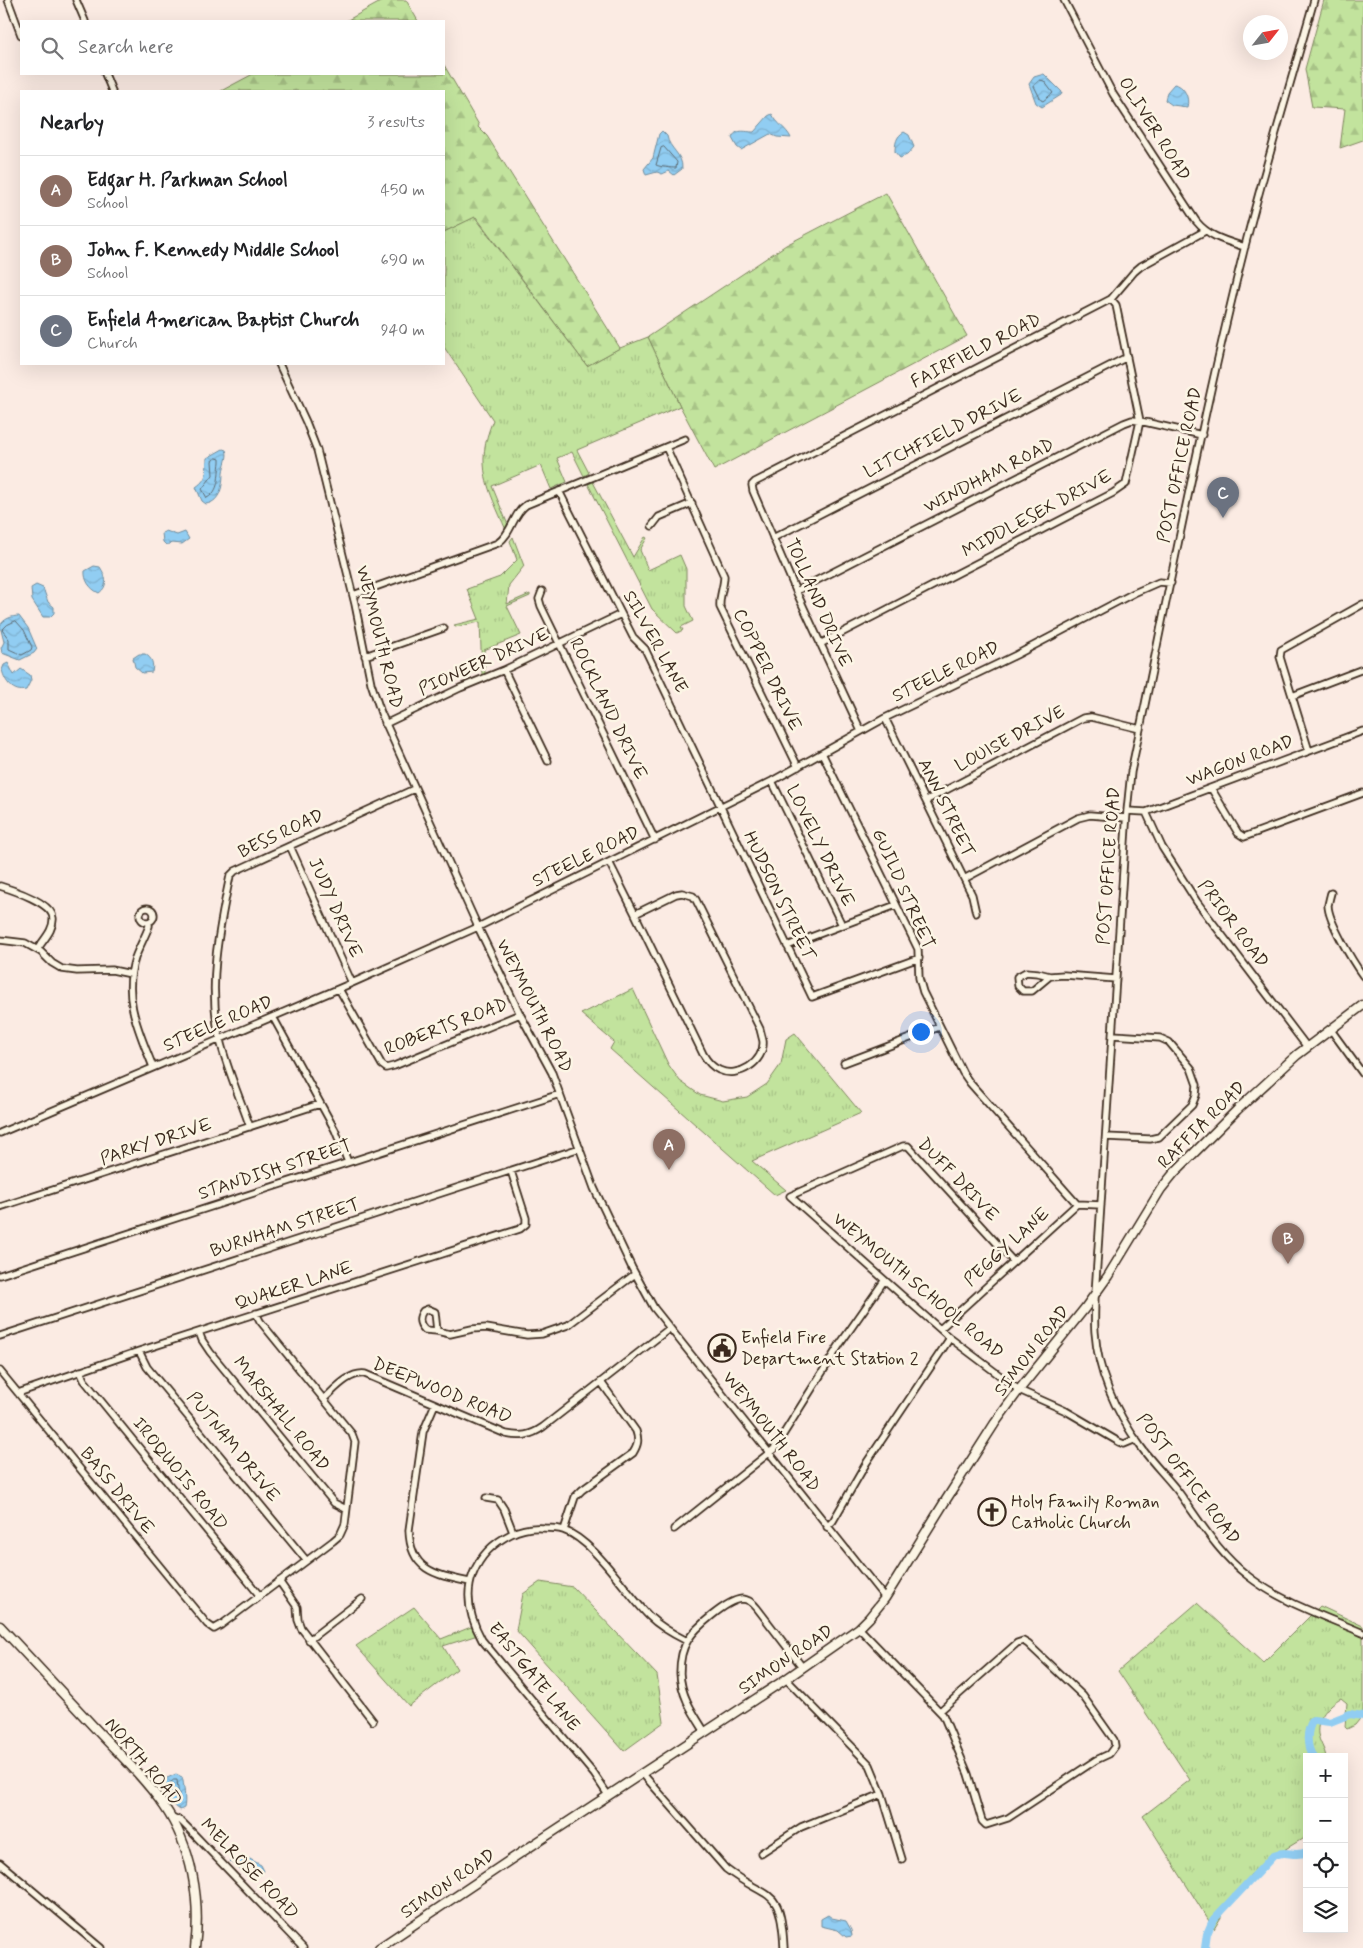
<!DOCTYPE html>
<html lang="en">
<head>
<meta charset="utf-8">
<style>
	:root { --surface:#fff; --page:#f2f2f2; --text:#202124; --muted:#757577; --line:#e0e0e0; --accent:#3b2a1e }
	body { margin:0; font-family:Mynerve,sans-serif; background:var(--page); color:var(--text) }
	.controls { position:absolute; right:15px; bottom:15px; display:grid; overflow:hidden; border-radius:0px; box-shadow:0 5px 20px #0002 }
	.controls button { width:45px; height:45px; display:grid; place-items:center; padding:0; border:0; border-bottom:1px solid var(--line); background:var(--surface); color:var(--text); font:25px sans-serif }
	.compass { position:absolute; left:1243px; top:15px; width:45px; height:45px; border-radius:50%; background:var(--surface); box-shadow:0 5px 20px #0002; rotate:59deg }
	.you { position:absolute; left:920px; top:1031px; width:18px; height:18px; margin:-12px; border:4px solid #fff; border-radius:50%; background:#1a73e8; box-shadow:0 0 0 8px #1a73e833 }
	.badge { display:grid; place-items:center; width:32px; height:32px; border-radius:50%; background:var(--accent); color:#fff; font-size:16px; font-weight:700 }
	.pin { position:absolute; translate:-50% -41px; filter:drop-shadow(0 1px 2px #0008) }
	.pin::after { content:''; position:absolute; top:26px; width:18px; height:15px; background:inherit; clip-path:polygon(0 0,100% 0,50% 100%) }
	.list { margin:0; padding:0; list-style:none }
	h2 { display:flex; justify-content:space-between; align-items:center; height:65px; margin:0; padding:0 20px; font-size:21px }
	h2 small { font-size:16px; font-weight:400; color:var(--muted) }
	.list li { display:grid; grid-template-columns:32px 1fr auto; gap:15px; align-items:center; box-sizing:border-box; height:70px; padding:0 20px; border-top:1px solid var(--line) }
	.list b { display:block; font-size:19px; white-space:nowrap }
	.list p { margin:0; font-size:16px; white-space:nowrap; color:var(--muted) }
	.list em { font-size:16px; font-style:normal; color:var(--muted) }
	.icon { flex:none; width:28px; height:28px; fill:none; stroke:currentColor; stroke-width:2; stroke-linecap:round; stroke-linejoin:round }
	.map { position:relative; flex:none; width:1363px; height:1948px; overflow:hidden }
	.search { position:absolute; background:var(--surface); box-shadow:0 5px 20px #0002; left:20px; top:20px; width:425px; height:55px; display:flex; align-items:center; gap:12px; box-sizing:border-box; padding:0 18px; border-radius:0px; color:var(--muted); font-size:19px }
	.panel { position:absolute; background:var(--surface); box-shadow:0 5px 20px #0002; left:20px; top:90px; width:425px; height:275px; border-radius:0px }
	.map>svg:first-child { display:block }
	.forest { fill:url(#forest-firs); stroke:#7e865e }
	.park { fill:url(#park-tufts); stroke:#7e865e }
	.water { fill:url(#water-waves); stroke:#6f8c9d }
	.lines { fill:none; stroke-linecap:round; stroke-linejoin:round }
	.shore { stroke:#5d6b73; stroke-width:1 }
	.river { stroke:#91cdf2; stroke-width:8 }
	.minor-casing { stroke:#3b2a1e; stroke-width:9 }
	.major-casing { stroke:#3b2a1e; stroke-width:11 }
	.minor { stroke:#fcf5e5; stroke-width:5.5 }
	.major { stroke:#fcf5e5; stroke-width:8 }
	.labels { text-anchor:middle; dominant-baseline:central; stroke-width:5; stroke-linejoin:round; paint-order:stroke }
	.street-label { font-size:18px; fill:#3b2a1e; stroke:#fcf5e5 }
	.poi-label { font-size:18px; fill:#3b2a1e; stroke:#fcf5e5; text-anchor:start }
</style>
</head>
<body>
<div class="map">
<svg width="1363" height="1948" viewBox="0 0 1363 1948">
	<defs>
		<pattern id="forest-firs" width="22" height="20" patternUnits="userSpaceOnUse" patternTransform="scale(1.25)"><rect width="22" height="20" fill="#c2e39d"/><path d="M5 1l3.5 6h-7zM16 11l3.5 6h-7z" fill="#a8c387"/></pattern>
		<pattern id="park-tufts" width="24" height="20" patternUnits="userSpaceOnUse" patternTransform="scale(1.25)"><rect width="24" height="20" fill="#c2e39d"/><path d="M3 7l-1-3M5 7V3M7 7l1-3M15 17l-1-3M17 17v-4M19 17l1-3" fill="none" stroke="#a8c387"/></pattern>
		<pattern id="water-waves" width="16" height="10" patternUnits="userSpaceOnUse" patternTransform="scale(1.25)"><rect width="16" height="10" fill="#91cdf2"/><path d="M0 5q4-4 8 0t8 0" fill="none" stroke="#7eb0cf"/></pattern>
	</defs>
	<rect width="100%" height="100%" fill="#fbebe3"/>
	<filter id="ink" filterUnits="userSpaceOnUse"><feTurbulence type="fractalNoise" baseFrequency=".02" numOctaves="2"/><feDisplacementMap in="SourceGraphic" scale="10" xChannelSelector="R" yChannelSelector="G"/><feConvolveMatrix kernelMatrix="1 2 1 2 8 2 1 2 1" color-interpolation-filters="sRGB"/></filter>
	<g filter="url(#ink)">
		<path class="forest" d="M384 0H406L418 21H346Z
			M1324 0H1363V140L1340 148 1345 109 1312 107 1305 69Z
			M444 65 479 125 478 127 487 136 620 348 587 366 476 217 444 232V91H221L253 74H444Z
			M886 193 967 336 714 470 680 406 648 337 786 245Z"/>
		<path class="park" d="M475 217 587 366 620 348 648 337 680 406 577 450 589 473 584 476 572 452 557 458 567 482 551 489 541 465 492 486 508 525 506 530C488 488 474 466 493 420L444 347V232Z
			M593 482 633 557 645 537 647 538 640 550 648 570 680 555 686 569V606L693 621 681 627 683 630 677 633 652 609 588 484Z
			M513 537 524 566 509 585 507 604 530 594V596L507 606 521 635 484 650 485 674 482 675 480 622 455 627 454 625 479 619 467 589 500 577 517 560 510 541Z
			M633 989 668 1064 680 1081 700 1095 723 1101 747 1097 767 1084 781 1064 786 1039 795 1033 861 1113 752 1161 786 1190 775 1195 610 1049 614 1042 581 1014Z
			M540 1582 573 1587 657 1675 664 1722 624 1751 516 1630 523 1594Z
			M1197 1603 1263 1663 1320 1606 1363 1626V1715L1355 1725 1347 1729 1345 1727 1347 1703 1341 1698C1329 1704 1316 1719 1318 1734 1319 1742 1325 1749 1326 1757H1307V1836L1269 1859 1264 1865 1250 1875 1246 1888 1232 1899 1214 1929 1143 1816 1190 1780 1118 1671Z
			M414 1607 441 1639 476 1625 481 1634 443 1646 457 1669 409 1706 356 1646Z"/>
		<path class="water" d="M1044 74 1062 92 1061 95 1042 107 1036 103 1029 84 1034 77Z
			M1174 84C1184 85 1190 98 1187 107L1172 105 1165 100 1167 92Z
			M772 114C777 124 787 129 791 138L777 137 770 134 741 150 737 147 732 138C736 128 745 132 754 132L768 116Z
			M662 131 667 136C669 149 683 154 682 169L674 175 669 171 662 174 657 172 646 175 644 169 653 158 659 134Z
			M904 132 909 135 914 147 907 155 900 158 895 152C895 144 896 136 904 132Z
			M223 449 226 450C229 456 224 465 223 472 223 484 221 502 206 504L202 501 196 487C209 478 206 471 207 458Z
			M166 531 177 535 185 532 189 539 182 544 172 543 166 545 163 542 162 533Z
			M94 566 100 567C106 576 109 586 99 593 90 589 84 580 85 571Z
			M36 585 43 588 48 602 54 607V613L50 617H43L32 600 31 588Z
			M19 616 28 628 37 649 34 653 20 660 2 653 1 648 4 642 0 626C3 619 12 616 19 616Z
			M139 654H145C152 658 154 664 152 672L142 673 135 667 133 658Z
			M8 663 14 675 21 669 30 675 31 680 26 690C13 693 5 682 2 670L4 665Z
			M176 1774 182 1777C184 1783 186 1802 184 1808L180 1810 171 1803 159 1786 165 1779Z
			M246 1857 261 1865 264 1871 254 1881 230 1861Z
			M828 1915 832 1918 846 1921 851 1930 852 1936 846 1937 838 1930 821 1926V1919Z"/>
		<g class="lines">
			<path class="shore" d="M1040 80 1044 81 1053 93 1043 101 1041 100 1034 86Z
				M664 147 677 162 676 168C671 168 660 167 656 165L661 148Z
				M217 458 220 459V462C218 476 220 491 207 498L202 489 213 475 212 461Z
				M16 621 24 630 32 647 31 650 22 655 9 649V639L2 630 7 625Z
				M174 1780H177L179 1798 177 1800 166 1787Z"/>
			<path class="river" d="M1313 1757C1306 1746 1306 1731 1313 1720L1330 1722 1350 1714 1363 1716
				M1205 1948 1207 1934 1213 1920 1274 1855C1288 1849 1292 1858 1307 1852"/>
			<g class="minor-casing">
				<path id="minor" d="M8 0 21 35
					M76 0 85 21
					M1064 0 1113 94 1196 221C1209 237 1226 241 1245 247
					M1314 0C1291 82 1266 163 1245 246 1201 420 1168 596 1131 772L1127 811 1095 1294C1095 1307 1094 1320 1095 1332 1098 1374 1117 1414 1141 1447 1153 1464 1168 1478 1180 1494 1201 1523 1219 1554 1248 1576 1281 1602 1324 1616 1363 1633
					M105 74 112 91
					M279 364 306 422 317 450 355 604 371 683 381 713 478 927 520 1014 552 1073 594 1188 632 1268 654 1308 885 1598
					M666 447 724 576C724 587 719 596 720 607L798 767
					M559 491 633 637 645 649 812 997 919 958
					M652 526 659 517 692 503
					M773 538 1127 357
					M542 591 539 599 541 606 655 840
					M796 591 1124 423 1132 420 1140 421 1202 435
					M353 595 498 543C513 532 512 515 526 505L685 439
					M820 644 1113 493 1126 484 1140 421 1116 305 1111 299
					M365 656 444 628
					M504 670 548 761
					M1292 696 1363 669
					M885 718 972 895 976 913
					M385 724 460 688 504 670 621 614
					M861 731 796 591 753 491 752 485 755 482 1111 299 1134 272 1141 266 1205 231
					M1309 751 1280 657 1281 650 1363 604
					M822 753 918 949 919 978 923 992 963 1073 970 1083 1077 1204
					M772 781 842 925
					M1211 788 1238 833 1244 837 1363 793
					M927 800 1083 718 1091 717 1140 729
					M1127 811 1146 812 1363 731
					M1146 812 1162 847 1197 902 1307 1047
					M290 846 352 983
					M609 862 635 914
					M964 879 1078 818 1090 815 1126 818
					M0 886C13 890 52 903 53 918 54 930 43 940 37 950
					M682 893 693 896 696 900 760 1029C761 1033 762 1037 763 1041 765 1062 738 1079 719 1070 712 1067 707 1061 703 1054L635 914 676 894Z
					M1331 893C1330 896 1329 901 1328 905 1328 921 1353 962 1363 976
					M140 915a7 7 0 1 1 14 0a7 7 0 1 1-14 0Z
					M149 922V926C145 937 139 947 135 958 122 998 139 1031 153 1067
					M0 940 25 943 41 952 52 963 62 969 77 971 112 970 131 974
					M787 946 896 905
					M1026 972 1038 973 1050 976 1032 991H1023L1018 986 1017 977Z
					M1050 976 1064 975 1116 979
					M339 989 382 1065 386 1068 394 1066 520 1014
					M273 1017 335 1130 348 1162
					M1331 1030 1363 1074
					M844 1063 939 1027
					M250 1127C240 1098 227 1069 220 1040 207 986 219 929 230 876L235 871 414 789
					M0 1133 352 983 478 927 772 781 885 718 1016 655 1134 593 1159 582 1171 583
					M1106 1137 1150 1139 1159 1137 1192 1105 1196 1095 1197 1085 1191 1068 1169 1042 1160 1038 1113 1035
					M0 1207 320 1104
					M1013 1261 908 1146H903L790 1196 950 1338 1019 1390 1066 1411 1119 1442 1124 1444 1136 1439
					M0 1275 560 1094
					M940 1329 1077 1204 1101 1205
					M437 1331 425 1330C419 1324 418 1318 423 1311L428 1309 435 1312 437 1331 450 1334 472 1329 486 1328 527 1335 542 1334 568 1325 635 1274
					M199 1332 202 1340 210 1352 334 1503 346 1509
					M0 1336 580 1148
					M139 1351 147 1367 306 1560
					M0 1371 207 1624 214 1629 221 1625 333 1541 340 1535 345 1524 355 1442 352 1434 260 1321 256 1313
					M80 1371 84 1380 260 1596
					M18 1393 139 1351 520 1229 526 1224V1218L511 1171
					M324 1399C335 1389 349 1372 365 1374L506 1434C521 1437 530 1436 543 1427L670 1328
					M435 1404 423 1432 409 1530C410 1571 436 1575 470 1582
					M486 1498 498 1500 504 1509 513 1532
					M827 1527 833 1521 867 1462 950 1338
					M674 1529 774 1449 840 1344 884 1281
					M564 1530 575 1497 582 1490 633 1453C638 1445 639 1440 636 1431L601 1382
					M279 1581 297 1607 298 1620 301 1628 373 1721
					M859 1628 943 1715 968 1774 982 1821 986 1825 1008 1818 1096 1760 1109 1754 1115 1746 1114 1740 1083 1696 1028 1644 1023 1641 1017 1643 940 1711
					M309 1640 362 1599
					M786 1679 870 1765 882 1794 902 1859
					M705 1732C693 1713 681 1696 680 1673 680 1663 682 1649 688 1640 695 1628 727 1600 742 1599 749 1599 753 1603 757 1608L803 1668
					M642 1773 726 1869C769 1902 781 1884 784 1948
					M608 1795 594 1774 482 1640C471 1620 464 1597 473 1574 480 1556 493 1543 511 1534 521 1529 533 1527 544 1528 550 1528 558 1528 563 1530 594 1540 626 1593 649 1616 660 1627 673 1634 687 1641
					M170 1816 181 1821 190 1830 303 1948
					M761 1853 801 1827 882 1794
					M0 1863 101 1948"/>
			</g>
			<g class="major-casing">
				<path id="major" d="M0 1626C31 1659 62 1693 93 1726 117 1752 144 1777 164 1806 192 1847 201 1899 195 1948
					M379 1948 513 1858 786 1679 859 1628 869 1618 885 1598 944 1503 995 1423 1019 1390 1085 1308 1108 1276 1161 1189 1174 1173 1237 1110 1297 1055 1363 1005"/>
			</g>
			<use href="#minor" class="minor"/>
			<use href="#major" class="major"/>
		</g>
	</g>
	<defs>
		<g id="civic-ring" transform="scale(1.4375)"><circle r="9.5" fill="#fcf5e5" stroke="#3b2a1e" stroke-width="1.5"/><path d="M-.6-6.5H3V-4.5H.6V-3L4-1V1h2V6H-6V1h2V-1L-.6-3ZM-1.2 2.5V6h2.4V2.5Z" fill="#3b2a1e"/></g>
		<g id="church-ring" transform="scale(1.4375)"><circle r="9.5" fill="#fcf5e5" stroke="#3b2a1e" stroke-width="1.5"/><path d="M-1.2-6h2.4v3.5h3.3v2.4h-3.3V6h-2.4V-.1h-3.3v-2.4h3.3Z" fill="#3b2a1e"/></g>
	</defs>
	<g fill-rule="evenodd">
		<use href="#civic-ring" x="722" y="1348"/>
		<use href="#church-ring" x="992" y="1512"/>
	</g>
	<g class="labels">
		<g class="street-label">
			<text transform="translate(1154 129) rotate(58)">OLIVER ROAD</text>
			<text transform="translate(976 351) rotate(-27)">FAIRFIELD ROAD</text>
			<text transform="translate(943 434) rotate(-27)">LITCHFIELD DRIVE</text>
			<text transform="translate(1180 465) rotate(-78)">POST OFFICE ROAD</text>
			<text transform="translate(989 476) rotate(-27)">WINDHAM ROAD</text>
			<text transform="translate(1037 514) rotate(-28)">MIDDLESEX DRIVE</text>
			<text transform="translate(818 603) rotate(66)">TOLLAND DRIVE</text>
			<text transform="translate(379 637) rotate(76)">WEYMOUTH ROAD</text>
			<text transform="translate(655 642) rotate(61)">SILVER LANE</text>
			<text transform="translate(484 662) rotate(-24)">PIONEER DRIVE</text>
			<text transform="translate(767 670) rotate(64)">COPPER DRIVE</text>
			<text transform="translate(946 672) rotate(-26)">STEELE ROAD</text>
			<text transform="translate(608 709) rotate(64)">ROCKLAND DRIVE</text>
			<text transform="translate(1010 739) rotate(-28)">LOUISE DRIVE</text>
			<text transform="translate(1240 761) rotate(-21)">WAGON ROAD</text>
			<text transform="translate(946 808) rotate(64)">ANN STREET</text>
			<text transform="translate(281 834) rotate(-25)">BESS ROAD</text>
			<text transform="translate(820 846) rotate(64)">LOVELY DRIVE</text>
			<text transform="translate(586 857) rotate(-26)">STEELE ROAD</text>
			<text transform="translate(1109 866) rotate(-86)">POST OFFICE ROAD</text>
			<text transform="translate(903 889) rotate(66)">GUILD STREET</text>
			<text transform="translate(779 896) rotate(64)">HUDSON STREET</text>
			<text transform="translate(335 908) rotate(66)">JUDY DRIVE</text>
			<text transform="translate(1233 924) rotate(53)">PRIOR ROAD</text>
			<text transform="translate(534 1006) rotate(63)">WEYMOUTH ROAD</text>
			<text transform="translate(218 1024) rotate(-23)">STEELE ROAD</text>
			<text transform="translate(446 1027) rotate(-21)">ROBERTS ROAD</text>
			<text transform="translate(1202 1125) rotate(-45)">RAFFIA ROAD</text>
			<text transform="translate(156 1142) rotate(-18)">PARKY DRIVE</text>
			<text transform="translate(275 1170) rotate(-18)">STANDISH STREET</text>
			<text transform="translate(958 1180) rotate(46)">DUFF DRIVE</text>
			<text transform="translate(285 1228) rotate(-18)">BURNHAM STREET</text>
			<text transform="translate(1007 1247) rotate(-42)">PEGGY LANE</text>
			<text transform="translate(294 1286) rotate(-18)">QUAKER LANE</text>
			<text transform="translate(918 1286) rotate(40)">WEYMOUTH SCHOOL ROAD</text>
			<text transform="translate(1032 1351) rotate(-52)">SIMON ROAD</text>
			<text transform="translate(442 1391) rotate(22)">DEEPWOOD ROAD</text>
			<text transform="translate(281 1414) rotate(51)">MARSHALL ROAD</text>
			<text transform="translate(771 1432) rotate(52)">WEYMOUTH ROAD</text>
			<text transform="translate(233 1447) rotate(51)">PUTNAM DRIVE</text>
			<text transform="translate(180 1474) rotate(51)">IROQUOIS ROAD</text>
			<text transform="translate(1188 1479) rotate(53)">POST OFFICE ROAD</text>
			<text transform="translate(117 1491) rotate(51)">BASS DRIVE</text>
			<text transform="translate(786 1660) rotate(-34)">SIMON ROAD</text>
			<text transform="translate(534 1677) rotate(51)">EASTGATE LANE</text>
			<text transform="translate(143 1762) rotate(50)">NORTH ROAD</text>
			<text transform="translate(249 1869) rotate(46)">MELROSE ROAD</text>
			<text transform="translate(448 1884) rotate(-34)">SIMON ROAD</text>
		</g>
		<g class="poi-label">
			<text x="741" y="1338">Enfield Fire<tspan x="741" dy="21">Department Station 2</tspan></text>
			<text x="1011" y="1502">Holy Family Roman<tspan x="1011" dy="21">Catholic Church</tspan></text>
		</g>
	</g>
</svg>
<div class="controls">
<button>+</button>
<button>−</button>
<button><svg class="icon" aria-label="locate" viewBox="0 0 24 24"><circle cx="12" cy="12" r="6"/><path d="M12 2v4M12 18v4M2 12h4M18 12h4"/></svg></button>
<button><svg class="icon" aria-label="layers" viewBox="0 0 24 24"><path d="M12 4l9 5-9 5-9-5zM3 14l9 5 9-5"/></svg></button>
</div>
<svg class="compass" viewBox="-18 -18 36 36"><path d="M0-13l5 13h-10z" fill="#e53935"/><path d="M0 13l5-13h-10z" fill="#757577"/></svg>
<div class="you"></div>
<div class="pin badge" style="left:669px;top:1170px;background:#8d6e63">A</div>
<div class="pin badge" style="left:1288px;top:1264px;background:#8d6e63">B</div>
<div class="pin badge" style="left:1223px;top:518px;background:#6b7280">C</div>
<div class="search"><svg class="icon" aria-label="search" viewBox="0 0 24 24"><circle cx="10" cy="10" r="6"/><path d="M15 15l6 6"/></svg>Search here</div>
<section class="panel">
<h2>Nearby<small>3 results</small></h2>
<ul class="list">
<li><span class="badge" style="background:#8d6e63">A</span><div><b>Edgar H. Parkman School</b><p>School</p></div><em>450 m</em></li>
<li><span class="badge" style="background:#8d6e63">B</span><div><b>John F. Kennedy Middle School</b><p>School</p></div><em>690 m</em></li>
<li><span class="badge" style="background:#6b7280">C</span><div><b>Enfield American Baptist Church</b><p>Church</p></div><em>940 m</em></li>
</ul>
</section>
</div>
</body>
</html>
